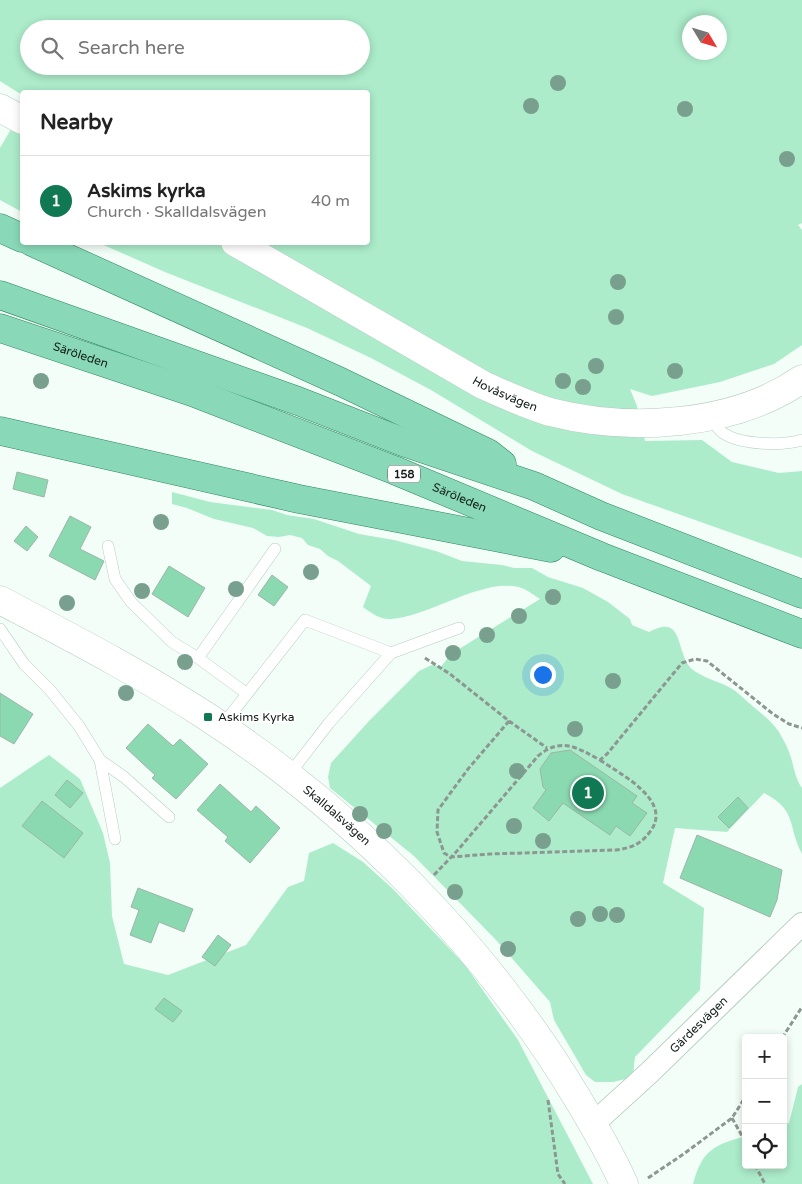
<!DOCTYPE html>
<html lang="en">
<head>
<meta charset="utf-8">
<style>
	:root { --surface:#fff; --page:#f6f6f6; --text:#222; --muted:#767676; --line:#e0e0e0; --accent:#107852 }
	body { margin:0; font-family:"Varela Round",sans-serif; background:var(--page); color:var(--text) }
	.controls { position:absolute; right:15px; bottom:15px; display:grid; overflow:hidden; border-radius:5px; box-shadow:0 2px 8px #0003 }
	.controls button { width:45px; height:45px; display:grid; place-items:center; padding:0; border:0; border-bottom:1px solid var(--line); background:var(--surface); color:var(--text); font:25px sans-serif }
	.compass { position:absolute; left:682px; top:15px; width:45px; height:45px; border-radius:50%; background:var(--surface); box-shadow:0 2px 8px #0003; rotate:128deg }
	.you { position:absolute; left:542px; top:674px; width:18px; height:18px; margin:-12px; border:4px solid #fff; border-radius:50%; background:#1a73e8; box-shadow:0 0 0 8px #1a73e833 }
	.badge { display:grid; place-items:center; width:32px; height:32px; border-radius:50%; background:var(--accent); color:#fff; font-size:16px; font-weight:700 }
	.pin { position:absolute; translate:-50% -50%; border:2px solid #fff; box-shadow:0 1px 5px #0006 }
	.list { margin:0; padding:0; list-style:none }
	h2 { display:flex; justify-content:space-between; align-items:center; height:65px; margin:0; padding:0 20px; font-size:21px }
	h2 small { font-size:16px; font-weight:400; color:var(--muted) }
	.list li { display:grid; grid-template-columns:32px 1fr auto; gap:15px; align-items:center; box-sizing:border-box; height:90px; padding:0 20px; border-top:1px solid var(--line) }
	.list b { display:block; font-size:19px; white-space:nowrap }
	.list p { margin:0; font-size:16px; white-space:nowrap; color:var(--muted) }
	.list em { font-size:16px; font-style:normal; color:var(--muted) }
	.icon { flex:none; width:28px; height:28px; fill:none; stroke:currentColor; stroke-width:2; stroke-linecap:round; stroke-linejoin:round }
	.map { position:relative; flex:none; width:802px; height:1184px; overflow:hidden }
	.search { position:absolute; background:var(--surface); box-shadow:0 2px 8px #0003; left:20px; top:20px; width:350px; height:55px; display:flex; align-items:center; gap:12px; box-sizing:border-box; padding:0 18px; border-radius:28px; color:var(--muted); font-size:19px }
	.panel { position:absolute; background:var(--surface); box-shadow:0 2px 8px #0003; left:20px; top:90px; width:350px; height:155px; border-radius:5px }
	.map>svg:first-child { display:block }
	.green { fill:#acecca; fill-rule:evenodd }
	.building { fill:#8bd9b1; stroke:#9cb5a7 }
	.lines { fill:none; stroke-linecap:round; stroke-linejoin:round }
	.lane-casing { stroke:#b5cec0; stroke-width:12 }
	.street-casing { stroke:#b5cec0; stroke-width:24 }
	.secondary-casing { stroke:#b5cec0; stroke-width:29 }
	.primary-casing { stroke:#2d8661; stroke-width:29 }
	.path { stroke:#8d9792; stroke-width:3; stroke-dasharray:5 2.5; stroke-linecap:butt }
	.lane { stroke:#fff; stroke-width:11 }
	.street { stroke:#fff; stroke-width:22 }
	.secondary { stroke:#fff; stroke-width:28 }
	.primary { stroke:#89d9b8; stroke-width:28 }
	.tree { fill:#799f8e }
	.poi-dot { fill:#107852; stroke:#fff; stroke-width:2 }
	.labels { text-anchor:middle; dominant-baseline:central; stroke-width:4; stroke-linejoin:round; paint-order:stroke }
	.shield { fill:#fff; stroke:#5a615d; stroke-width:1 }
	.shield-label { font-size:11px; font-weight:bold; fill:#131d18 }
	.street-label { font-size:12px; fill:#131d18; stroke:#fff }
	.poi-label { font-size:12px; fill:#131d18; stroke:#fff; text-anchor:start }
</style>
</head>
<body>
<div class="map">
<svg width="802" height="1184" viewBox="0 0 802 1184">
	<rect width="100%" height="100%" fill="#f4fef8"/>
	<path class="green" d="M0 0H802V223L798 225 802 230V345L774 364 720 382 652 396 630 389 637 406 645 441 702 440 732 462 779 473 802 471V558L622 494 532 451 431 390 371 358 307 328 165 272 99 243 368 242V92H22V95L0 81ZM690 22H720V52H690ZM29 29H361V66H29Z
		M22 110V212L0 200V148Z
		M172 492 210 502 272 510 287 515 314 519 359 534 394 540 436 551 462 561 502 565 514 568H532L548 577 583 588 608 602 630 619 632 625 649 632C686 612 674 654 693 670 705 679 722 682 734 690 740 694 744 699 749 703 759 712 771 720 779 732 782 738 787 745 789 752 794 764 794 777 802 788V854C787 825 798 811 764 793L727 832 675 828 663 883 704 908 700 990 635 1057 633 1075 626 1079 613 1082H595L586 1075 554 1020 550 1002 496 940 414 856 330 788 328 777 331 763 369 721 419 671 434 664 440 668 451 654 540 599C535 596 529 591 524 589 487 574 430 617 391 619 381 620 371 613 363 607L371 586 338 561 328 556 320 549 308 545 302 538 290 535 279 537 267 536 253 528 214 519 187 508 172 504Z
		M49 755 80 779 103 833 110 863 112 916 124 964 168 975 246 945 288 887 304 881 309 853 333 843 363 862 393 889 465 965 518 1040 593 1184H0V788Z
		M802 1084V1184H693C702 1150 714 1145 746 1136V1165H783V1125L789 1123 798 1087Z"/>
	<path class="building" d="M17 472 48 480 44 497 13 489Z
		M70 516 91 527 80 549 104 561 95 580 49 556Z
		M26 526 38 537 27 551 14 541Z
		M169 566 205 588 188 617 152 594Z
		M272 575 288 587 274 606 258 595Z
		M0 693 33 714 14 744 0 736Z
		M148 724 173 746 180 739 208 764 176 799 152 778 155 775 126 748Z
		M570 750 637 796 632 803 647 813 630 836 616 826 610 835 563 803 549 821 533 808 546 790 543 787 540 769 551 753Z
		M67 780 83 793 70 808 55 795Z
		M220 784 251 812 256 806 280 828 250 863 225 841 228 837 197 810Z
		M738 797 748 808 729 828 718 817Z
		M42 801 83 833 64 858 22 826Z
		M697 835 782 870 777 900 770 917 680 878Z
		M138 888 193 909 184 932 159 922 151 943 130 935 139 910 131 907Z
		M218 935 231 945 215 966 202 957Z
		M164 998 182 1011 173 1022 155 1009Z"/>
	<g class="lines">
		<g class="lane-casing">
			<path id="lane" d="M713 417C715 423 718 430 723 433 741 445 782 446 802 440
				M108 546 115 579 131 602 172 642 198 658 246 693
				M0 629 24 664 50 690 79 726 100 760 115 839
				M198 658 275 549
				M221 727 305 620 391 653
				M100 760 124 777 169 817
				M288 776 329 723 391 653 459 628"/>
		</g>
		<g class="street-casing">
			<g id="street">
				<path id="s1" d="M593 1124 649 1073 802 924"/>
			</g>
		</g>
		<g class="secondary-casing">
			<g id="secondary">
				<path d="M0 108 22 120"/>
				<path id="s2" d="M235 242 483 385C505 395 527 405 550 412 629 432 733 427 802 379"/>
				<path id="s3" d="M0 600C70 637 140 673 206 716 353 812 485 945 576 1096 593 1124 610 1153 624 1184"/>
			</g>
		</g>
		<g class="primary-casing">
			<g id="primary">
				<path d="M0 228 22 238"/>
				<path d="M32 242 341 382 488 453 502 464"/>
				<path d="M0 295 298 401 403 442 534 486 601 516 802 594"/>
				<path id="s4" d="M0 328 192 392 394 470 602 557 802 634"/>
				<path d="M0 431 299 499 551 548"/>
			</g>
		</g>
		<path class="path" d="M425 658 450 674 509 721 547 748
			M509 721 468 769 438 810 437 832 444 853 451 857 490 854 616 850C630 848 640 845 649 833 675 802 622 775 600 760
			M434 875 457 851 538 756C561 737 576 747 600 760L607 754 682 663 695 659 707 661 773 714 789 724 802 728
			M782 1038 802 1007
			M548 1100 558 1174 565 1184
			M732 1118 746 1143
			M755 1165 765 1184
			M648 1178 685 1153 732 1118 746 1096"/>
		<use href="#lane" class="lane"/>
		<use href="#street" class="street"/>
		<use href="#secondary" class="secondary"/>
		<use href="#primary" class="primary"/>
	</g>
	<g class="tree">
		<circle cx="558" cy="83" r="8"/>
		<circle cx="531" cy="106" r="8"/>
		<circle cx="685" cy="109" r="8"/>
		<circle cx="787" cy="159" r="8"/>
		<circle cx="618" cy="282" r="8"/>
		<circle cx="616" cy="317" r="8"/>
		<circle cx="596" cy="366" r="8"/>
		<circle cx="675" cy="371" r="8"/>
		<circle cx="41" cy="381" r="8"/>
		<circle cx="563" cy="381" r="8"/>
		<circle cx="583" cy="387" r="8"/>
		<circle cx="161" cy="522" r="8"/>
		<circle cx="311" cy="572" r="8"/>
		<circle cx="236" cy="589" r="8"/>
		<circle cx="142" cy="591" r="8"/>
		<circle cx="553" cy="597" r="8"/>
		<circle cx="67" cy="603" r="8"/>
		<circle cx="519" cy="616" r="8"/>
		<circle cx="487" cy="635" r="8"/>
		<circle cx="453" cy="653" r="8"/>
		<circle cx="185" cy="662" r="8"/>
		<circle cx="613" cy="681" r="8"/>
		<circle cx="126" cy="693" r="8"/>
		<circle cx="575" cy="729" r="8"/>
		<circle cx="517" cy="771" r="8"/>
		<circle cx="360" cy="814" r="8"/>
		<circle cx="514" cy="826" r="8"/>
		<circle cx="384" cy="831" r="8"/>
		<circle cx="543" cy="841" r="8"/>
		<circle cx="455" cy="892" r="8"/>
		<circle cx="600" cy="914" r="8"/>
		<circle cx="617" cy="915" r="8"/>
		<circle cx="578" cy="919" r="8"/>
		<circle cx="508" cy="949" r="8"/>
	</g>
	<rect class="poi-dot" x="203" y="712" width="10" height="10" rx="2.5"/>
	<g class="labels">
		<rect class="shield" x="388" y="465.5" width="32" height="17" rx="4"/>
		<g class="shield-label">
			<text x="404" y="474">158</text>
		</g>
		<g class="street-label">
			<text stroke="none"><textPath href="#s4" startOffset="85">Säröleden</textPath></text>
			<text stroke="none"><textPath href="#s2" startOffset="310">Hovåsvägen</textPath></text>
			<text stroke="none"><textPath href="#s4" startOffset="490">Säröleden</textPath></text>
			<text stroke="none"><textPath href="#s3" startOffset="401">Skalldalsvägen</textPath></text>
			<text stroke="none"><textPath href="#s1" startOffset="145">Gärdesvägen</textPath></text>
		</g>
		<g class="poi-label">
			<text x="218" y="717">Askims Kyrka</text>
		</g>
	</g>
</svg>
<div class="controls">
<button>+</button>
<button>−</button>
<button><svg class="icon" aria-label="locate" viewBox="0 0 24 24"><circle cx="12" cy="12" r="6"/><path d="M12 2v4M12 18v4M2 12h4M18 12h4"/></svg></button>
</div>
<svg class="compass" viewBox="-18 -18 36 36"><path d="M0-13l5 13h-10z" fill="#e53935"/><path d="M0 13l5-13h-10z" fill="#767676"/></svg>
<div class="you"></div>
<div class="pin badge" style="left:588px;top:793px">1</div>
<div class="search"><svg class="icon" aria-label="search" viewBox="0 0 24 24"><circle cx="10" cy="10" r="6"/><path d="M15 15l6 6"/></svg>Search here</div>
<section class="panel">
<h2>Nearby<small></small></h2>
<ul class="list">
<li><span class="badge">1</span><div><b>Askims kyrka</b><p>Church · Skalldalsvägen</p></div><em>40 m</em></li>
</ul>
</section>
</div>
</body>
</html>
